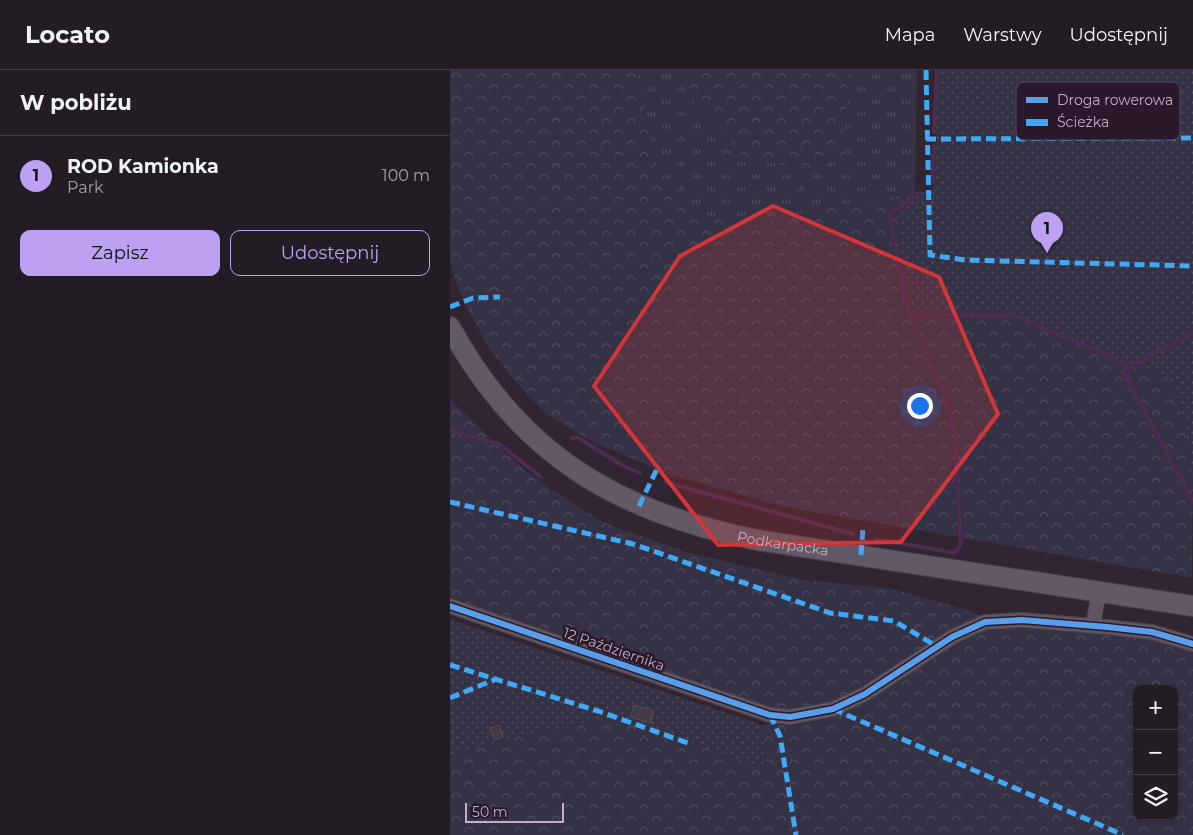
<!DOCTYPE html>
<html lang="pl">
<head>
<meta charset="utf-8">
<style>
	:root { --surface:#241c25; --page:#2c252d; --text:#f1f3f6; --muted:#a3a1a7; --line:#413a42; --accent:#bca0f2 }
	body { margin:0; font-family:Montserrat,sans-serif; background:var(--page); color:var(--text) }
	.controls { position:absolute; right:15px; bottom:15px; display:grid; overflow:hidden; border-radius:10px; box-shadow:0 2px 8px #0003 }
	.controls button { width:45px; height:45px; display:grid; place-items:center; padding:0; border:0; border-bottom:1px solid var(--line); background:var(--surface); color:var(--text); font:25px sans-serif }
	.scale { position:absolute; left:15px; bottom:12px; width:99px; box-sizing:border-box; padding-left:5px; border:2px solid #c1aec4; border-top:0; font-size:14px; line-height:18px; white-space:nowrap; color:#c1aec4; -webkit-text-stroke:4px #29192b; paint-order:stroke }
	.you { position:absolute; left:469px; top:335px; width:18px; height:18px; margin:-12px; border:4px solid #fff; border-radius:50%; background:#1a73e8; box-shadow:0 0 0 8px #1a73e833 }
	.badge { display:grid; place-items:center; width:32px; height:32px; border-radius:50%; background:var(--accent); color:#111; font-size:16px; font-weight:700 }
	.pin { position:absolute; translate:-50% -41px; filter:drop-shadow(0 1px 2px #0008) }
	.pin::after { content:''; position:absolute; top:26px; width:18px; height:15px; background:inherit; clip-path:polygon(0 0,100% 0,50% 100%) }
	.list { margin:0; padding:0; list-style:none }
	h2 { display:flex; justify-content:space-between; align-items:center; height:65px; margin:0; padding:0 20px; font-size:21px }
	h2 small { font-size:16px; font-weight:400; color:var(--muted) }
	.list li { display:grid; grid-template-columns:32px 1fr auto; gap:15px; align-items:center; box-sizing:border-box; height:80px; padding:0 20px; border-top:1px solid var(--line) }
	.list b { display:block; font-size:19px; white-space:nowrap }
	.list p { margin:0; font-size:16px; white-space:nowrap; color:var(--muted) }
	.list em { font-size:16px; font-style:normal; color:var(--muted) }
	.actions { display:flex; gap:10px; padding:15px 20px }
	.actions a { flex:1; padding:11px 0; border:1px solid var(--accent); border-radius:10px; text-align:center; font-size:18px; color:var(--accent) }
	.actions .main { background:var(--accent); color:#111 }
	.icon { flex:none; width:28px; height:28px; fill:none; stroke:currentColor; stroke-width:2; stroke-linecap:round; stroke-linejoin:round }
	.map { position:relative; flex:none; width:743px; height:765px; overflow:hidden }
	header { display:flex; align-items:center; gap:30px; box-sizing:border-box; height:70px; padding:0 25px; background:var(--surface); border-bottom:1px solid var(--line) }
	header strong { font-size:24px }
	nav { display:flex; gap:28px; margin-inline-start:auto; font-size:18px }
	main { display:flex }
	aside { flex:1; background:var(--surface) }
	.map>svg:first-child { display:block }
	.grass { fill:url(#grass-tufts) }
	.forest { fill:url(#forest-crowns); fill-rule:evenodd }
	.garden { fill:url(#garden-dots) }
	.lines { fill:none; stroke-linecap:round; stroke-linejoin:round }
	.stream { stroke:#4c2c51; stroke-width:4 }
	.building { fill:#443a45; stroke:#574d5a }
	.street-casing { stroke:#49414b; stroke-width:16 }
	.secondary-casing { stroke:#4a404b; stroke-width:22 }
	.street { stroke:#5e5560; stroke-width:14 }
	.secondary { stroke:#635865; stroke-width:20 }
	.quiet { stroke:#3fa9f5; stroke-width:5; stroke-dasharray:10 5; stroke-linecap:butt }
	.cycleway-casing { stroke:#29192b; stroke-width:9 }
	.cycleway { stroke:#5a9eea; stroke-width:6 }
	.marked { fill:#d43538; fill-opacity:0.2; stroke:#d43538; stroke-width:4; stroke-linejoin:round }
	.labels { text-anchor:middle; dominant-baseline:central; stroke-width:5; stroke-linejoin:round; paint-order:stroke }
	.street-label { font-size:14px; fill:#c1aec4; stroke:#29192b }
	.key { fill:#29192b; stroke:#574659; stroke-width:1 }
	.key-label { font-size:14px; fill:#c1aec4 }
</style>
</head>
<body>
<header>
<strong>Locato</strong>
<nav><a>Mapa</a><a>Warstwy</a><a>Udostępnij</a></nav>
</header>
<main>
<aside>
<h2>W pobliżu<small></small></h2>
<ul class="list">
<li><span class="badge">1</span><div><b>ROD Kamionka</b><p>Park</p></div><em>100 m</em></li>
</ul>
<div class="actions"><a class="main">Zapisz</a><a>Udostępnij</a></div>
</aside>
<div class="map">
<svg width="743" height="765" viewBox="0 0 743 765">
	<defs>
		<pattern id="grass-tufts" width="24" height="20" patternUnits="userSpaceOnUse" patternTransform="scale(1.25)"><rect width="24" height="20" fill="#353246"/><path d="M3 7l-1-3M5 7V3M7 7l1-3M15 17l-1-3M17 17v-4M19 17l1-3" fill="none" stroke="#504d5f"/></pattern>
		<pattern id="forest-crowns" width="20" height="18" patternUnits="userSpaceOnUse" patternTransform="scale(1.25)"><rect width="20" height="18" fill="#353246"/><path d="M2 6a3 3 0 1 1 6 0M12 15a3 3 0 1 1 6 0" fill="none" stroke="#504d5f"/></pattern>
		<pattern id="garden-dots" width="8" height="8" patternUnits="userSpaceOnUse" patternTransform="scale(1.25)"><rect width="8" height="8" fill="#353246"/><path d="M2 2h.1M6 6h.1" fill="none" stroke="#504d5f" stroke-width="1.8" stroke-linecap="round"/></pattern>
	</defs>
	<rect width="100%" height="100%" fill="#302531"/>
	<path class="grass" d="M185 0H240L238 26 392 90 399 0H467L465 122 444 124 294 156 248 142 211 116 190 17Z"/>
	<path class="forest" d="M0 0H185L190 17 211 116 248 142 294 156 444 124 460 242 566 243 658 286 724 309 743 404 742 508 336 437 220 405 139 370 94 342 63 309 39 278 18 240 0 196Z
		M240 0H399L392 90 362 102 295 86 238 26Z
		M0 329 55 383 93 414 155 453 236 482 353 510 443 519 520 541 555 558 683 564 743 580V765H0V686L6 684 63 667 172 647 317 700 312 655 352 648 0 530ZM687 619H724V746H687Z"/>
	<path class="garden" d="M489 0H743V404L724 309 657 286 566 243 460 242 444 124 483 121Z
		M0 549 312 655 317 700 172 647 63 667 0 686Z"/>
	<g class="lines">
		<path class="stream" d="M484 62 487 0
			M482 113 484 76
			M459 245 566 246 682 296
			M743 262 673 301 743 432
			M0 360 49 374 91 407
			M122 368 127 367 175 397 190 403
			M215 412 403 464
			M426 469 505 483 511 474 504 361 497 331 459 245 439 145 469 123"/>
	</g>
	<path class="building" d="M184 635 204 641 200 653 180 647Z
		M49 655 53 667 44 670 40 658Z"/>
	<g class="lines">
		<g class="street-casing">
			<path id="street" d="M0 536 320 645 340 647 383 639 415 624 502 567 535 552 572 550 657 557 702 562 743 574
				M643 556 649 521"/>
		</g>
		<g class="secondary-casing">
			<g id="secondary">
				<path id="s1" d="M0 257C70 385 167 442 307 470L743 536"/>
			</g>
		</g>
		<use href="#street" class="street"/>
		<use href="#secondary" class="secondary"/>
		<path class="quiet" d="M476 0 480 185 515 190 743 196
			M476 69 743 68
			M0 237 23 228 50 227
			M0 432 183 474 380 543 444 551 488 577
			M189 436 208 397
			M411 485 413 458
			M0 595 148 641 238 673
			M0 628 46 609
			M383 639 673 765
			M320 645 330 666 346 765"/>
		<g class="cycleway-casing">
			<path id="cycleway" d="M0 536 320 645 340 647 383 639 415 624 502 567 535 552 572 550 657 557 702 562 743 574"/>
		</g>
		<use href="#cycleway" class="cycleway"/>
	</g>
	<path class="marked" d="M323 136 489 207 548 344 451 472 268 475 144 316 230 186Z"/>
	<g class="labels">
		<g class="street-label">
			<text stroke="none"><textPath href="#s1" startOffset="414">Podkarpacka</textPath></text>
			<text transform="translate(164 579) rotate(19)">12 Października</text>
		</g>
	</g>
	<rect x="566" y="12" width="164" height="58" rx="8" class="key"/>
	<rect x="576" y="27" width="22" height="6" fill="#5a9eea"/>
	<rect x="576" y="49" width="22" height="7" fill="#3fa9f5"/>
	<g class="key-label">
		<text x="607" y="35">Droga rowerowa</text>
		<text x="607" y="57">Ścieżka</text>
	</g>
</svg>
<div class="controls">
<button>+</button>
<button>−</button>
<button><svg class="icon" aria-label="layers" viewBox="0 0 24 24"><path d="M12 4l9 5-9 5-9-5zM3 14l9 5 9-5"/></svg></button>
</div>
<div class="scale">50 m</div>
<div class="you"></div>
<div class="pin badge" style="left:597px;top:183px">1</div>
</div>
</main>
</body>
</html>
